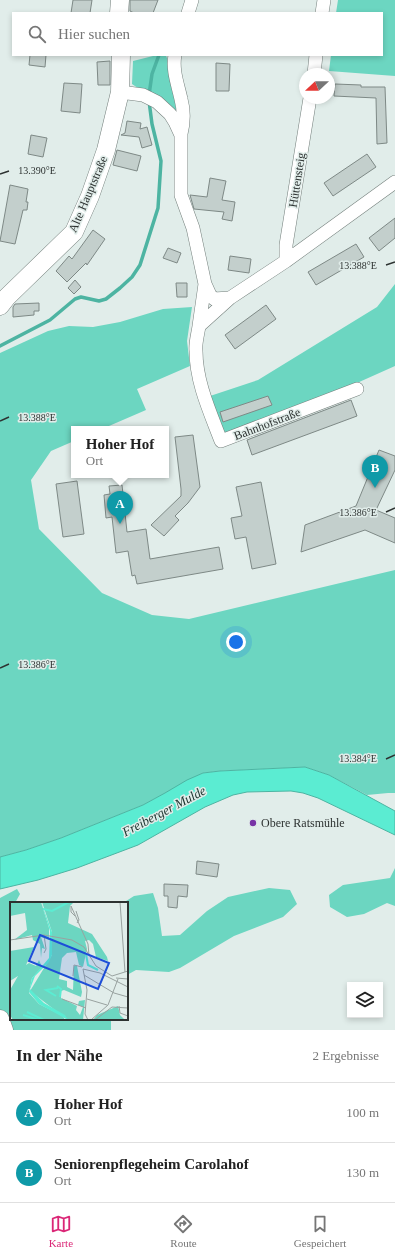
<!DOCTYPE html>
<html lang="de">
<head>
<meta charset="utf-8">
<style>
	:root { --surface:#fff; --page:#f6f6f6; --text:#222; --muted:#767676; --line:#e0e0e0; --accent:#db2777 }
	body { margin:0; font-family:Georgia,serif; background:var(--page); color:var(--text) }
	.controls { position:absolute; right:12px; bottom:12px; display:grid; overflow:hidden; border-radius:0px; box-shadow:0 2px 6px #0003 }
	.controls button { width:36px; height:36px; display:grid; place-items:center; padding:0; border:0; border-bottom:1px solid var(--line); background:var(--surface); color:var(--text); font:20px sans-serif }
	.compass { position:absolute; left:299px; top:68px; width:36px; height:36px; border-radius:50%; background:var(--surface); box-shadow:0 2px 6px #0003; rotate:248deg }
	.you { position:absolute; left:236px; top:642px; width:14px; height:14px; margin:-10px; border:3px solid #fff; border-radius:50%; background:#1a73e8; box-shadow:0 0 0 6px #1a73e833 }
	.badge { display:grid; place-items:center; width:26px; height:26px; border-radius:50%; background:var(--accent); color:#fff; font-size:13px; font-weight:700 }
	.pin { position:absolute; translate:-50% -33px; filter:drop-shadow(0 1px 2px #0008) }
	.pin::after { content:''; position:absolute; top:21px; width:14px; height:12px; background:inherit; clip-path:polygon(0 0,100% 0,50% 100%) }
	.popup { position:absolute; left:71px; top:426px; width:98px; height:52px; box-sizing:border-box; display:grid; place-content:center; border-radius:0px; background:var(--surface); filter:drop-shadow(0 1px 3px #0005); font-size:13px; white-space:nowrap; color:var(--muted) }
	.popup b { font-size:15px; color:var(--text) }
	.popup::after { content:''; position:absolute; left:50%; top:100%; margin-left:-8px; border:8px solid transparent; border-top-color:var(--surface) }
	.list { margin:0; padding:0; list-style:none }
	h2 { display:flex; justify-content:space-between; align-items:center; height:52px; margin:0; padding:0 16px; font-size:17px }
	h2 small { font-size:13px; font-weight:400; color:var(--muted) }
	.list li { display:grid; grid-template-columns:26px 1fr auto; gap:12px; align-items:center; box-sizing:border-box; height:60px; padding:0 16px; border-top:1px solid var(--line) }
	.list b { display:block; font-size:15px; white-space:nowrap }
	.list p { margin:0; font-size:13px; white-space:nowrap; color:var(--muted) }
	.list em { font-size:13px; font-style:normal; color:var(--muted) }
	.icon { flex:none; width:22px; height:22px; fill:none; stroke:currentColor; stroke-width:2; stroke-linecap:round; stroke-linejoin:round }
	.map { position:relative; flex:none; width:395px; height:1030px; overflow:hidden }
	.search { position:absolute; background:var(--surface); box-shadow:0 2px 6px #0003; left:12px; right:12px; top:12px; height:44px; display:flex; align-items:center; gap:10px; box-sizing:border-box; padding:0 14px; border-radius:0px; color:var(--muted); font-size:15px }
	.sheet { height:172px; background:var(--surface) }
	nav { display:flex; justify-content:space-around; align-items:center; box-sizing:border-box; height:56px; border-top:1px solid var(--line); background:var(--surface); font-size:11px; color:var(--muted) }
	nav a { display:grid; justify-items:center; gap:2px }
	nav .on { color:var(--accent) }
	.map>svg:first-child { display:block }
	.green { fill:#6cd6c1 }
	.water { fill:#5becd2; stroke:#4db4a2 }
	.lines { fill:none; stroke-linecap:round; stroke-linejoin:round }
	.stream { stroke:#4db4a2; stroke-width:3.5 }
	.building { fill:#c3cfcc; stroke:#7e8986 }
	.minor-casing { stroke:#75807d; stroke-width:14 }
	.secondary-casing { stroke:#75807d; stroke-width:19 }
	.minor { stroke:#fff; stroke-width:13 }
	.secondary { stroke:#fff; stroke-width:18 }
	.ticks { fill:none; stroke:#2d3231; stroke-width:1.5 }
	.poi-dot { fill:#7733a6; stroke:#e1edea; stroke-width:1.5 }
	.labels { text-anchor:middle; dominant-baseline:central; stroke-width:3; stroke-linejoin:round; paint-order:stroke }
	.street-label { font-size:12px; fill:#2d3231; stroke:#e1edea }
	.poi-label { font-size:12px; fill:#2d3231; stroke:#e1edea; text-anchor:start }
	.water-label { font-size:13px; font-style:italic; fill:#1c342f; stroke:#e1edea }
	.inset-river { fill:none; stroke:#5becd2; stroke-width:2 }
	.inset-road { fill:none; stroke:#99a2a0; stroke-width:1 }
	.view { fill:#1d4ed8; fill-opacity:0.15; stroke:#1d4ed8; stroke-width:2 }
	.inset-edge { fill:none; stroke:#2d3231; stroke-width:2 }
	.ticks-label { font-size:10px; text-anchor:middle; fill:#2d3231; stroke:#e1edea; stroke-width:3; stroke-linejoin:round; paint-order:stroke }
</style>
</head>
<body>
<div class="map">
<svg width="395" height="1030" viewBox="0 0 395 1030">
	<rect width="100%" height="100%" fill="#e1edea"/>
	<path class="green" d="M338 0H395V76L329 71 331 55H382V13H336Z
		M157 55H166L171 72 177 115 132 84 133 61Z
		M395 284V366L348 387 221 436 207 397 258 380 377 307Z
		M192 307 187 341 190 366 137 389 146 410 102 429H74V441L51 451 31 480 39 529 102 593 152 615 189 619 395 570V793H388L367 795 329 775 305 767 220 771 203 773 143 805 61 838 26 850 0 857V353L48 331 69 326 93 327 120 322 163 309Z
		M395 868V906L387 903 364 914 347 917 330 907 329 895 343 885 390 878Z
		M269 888 290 890 297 904 283 917 234 936 180 968 169 972 136 970 127 975V903H123L134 896 153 893 158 908 162 936 180 935 207 911 228 897Z
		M17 889 20 894 15 903H11V1019H111V1030H0V898Z"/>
	<path class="water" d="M305 767 329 775 395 811V835L318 798 303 793 291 791 247 792 233 795 205 807 138 845 77 868 38 880 0 889V857L26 850 61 838 143 805 165 793 187 780 203 773 220 771Z"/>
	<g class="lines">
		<path class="stream" d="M149 95 152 74 159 55
			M0 346 50 320 75 299 81 297 99 301 106 299 120 288 132 277 140 265 158 208 161 161 152 124 149 101"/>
	</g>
	<path class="building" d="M73 0H92L90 13H71Z
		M130 0H158L153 13H134L130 11Z
		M30 55H46L45 67 29 65Z
		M110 61V85H98L97 62Z
		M216 63 230 64 229 91H216Z
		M64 83 82 84 80 113 61 111Z
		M335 84 361 85V87H385L387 143 377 144 376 98 334 96Z
		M127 121 141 123 140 129 147 127 152 145 142 148 139 137 121 135 125 133Z
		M31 135 47 138 43 157 28 154Z
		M117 150 141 156 137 171 113 165Z
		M367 154 376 167 333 196 324 183Z
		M210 178 226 181 222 200 235 202 232 221 222 219 224 212 194 209 190 195 207 197Z
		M10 185 28 189 26 202H28L27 210H23L15 244 0 241Z
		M395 218V238L379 251 369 238Z
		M93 230 105 239 87 265 86 263 67 282 56 271 69 256 72 259Z
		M356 244 364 257 316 285 308 272Z
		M168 248 181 253 177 263 163 258Z
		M230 256 251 259 249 273 228 270Z
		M75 280 81 287 74 294 68 288Z
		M176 283H187V297H177Z
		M39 303V311H34V315L13 317V307L15 304Z
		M266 305 276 319 235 349 225 335Z
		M268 396 272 405 223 422 220 412Z
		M351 400 357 416 252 455 247 440Z
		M193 435 200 487 188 503 175 516 179 520 164 536 151 525 181 496V489L175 437Z
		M379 450 395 456V470L376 510 395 518V543L365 530 301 552 305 525 356 506Z
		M77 481 84 534 63 537 56 484Z
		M261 482 276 564 252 569 246 537 235 539 231 518 242 516 236 487Z
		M122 485 127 532 146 529 150 559 219 547 223 569 137 584 135 575 132 576 128 551 116 553 112 517 106 518 104 495 110 494 109 486Z
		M197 861 219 864 217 877 196 874Z
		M164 884 188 885 187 897 178 896 177 908 168 907V896H164Z"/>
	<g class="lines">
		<g class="minor-casing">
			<path id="minor" d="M188 13 192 0
				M322 13 324 0
				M175 55C172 70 178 85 181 99 184 110 184 122 181 134
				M314 74 316 55
				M120 92 143 95 157 102 170 114 175 122 181 135V195L193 228 205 284 210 295 214 299 230 298 286 261 395 182
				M286 261V245L310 98
				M205 284 199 326 230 298
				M199 326C198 334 195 343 196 351 196 382 210 412 221 441L357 389"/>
		</g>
		<g class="secondary-casing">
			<path id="secondary" d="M119 13 120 0
				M0 306 7 297 74 232 90 196 106 150 120 92 121 55
				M0 1019 4 1030"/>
		</g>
		<use href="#minor" class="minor"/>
		<use href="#secondary" class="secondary"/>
	</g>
	<path class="ticks" d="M0 174 9 171M386 265 395 262M0 421 9 417M386 512 395 508M0 668 9 664M386 759 395 755"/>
	<circle class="poi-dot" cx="253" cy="823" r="4"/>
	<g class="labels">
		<g class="street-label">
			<text transform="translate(297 180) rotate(-81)">Hüttensteig</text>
			<text transform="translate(88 194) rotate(-67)">Alte Hauptstraße</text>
			<text transform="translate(267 424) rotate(-21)">Bahnhofstraße</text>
		</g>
		<g class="poi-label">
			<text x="261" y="823">Obere Ratsmühle</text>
		</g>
		<g class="water-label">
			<text transform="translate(164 811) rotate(-28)">Freiberger Mulde</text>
		</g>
	</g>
	<g transform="translate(10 902)">
		<rect width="118" height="118" fill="#e1edea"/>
		<path d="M0 0H31L39 26V38L31 35 35 47 32 46 31 56 30 42 23 38 22 33 4 38 17 28 15 11 0 14ZM32 0H64L60 4 58 21 82 32 97 55 98 59 86 55 83 42 79 38 75 39 77 47 73 65 69 63 66 50 57 51 52 56 49 77 57 79V85L63 88 64 64H67L72 90 71 95 54 88 51 89V96L67 104 66 108 70 113 73 105 68 103 69 99 75 98 73 118H58L20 89 42 53V30ZM24 45 16 63 19 61 26 64 29 58 32 65 22 76 19 91 29 102 53 114 55 118H3L0 113V88L8 74 0 79V49ZM108 104 110 113 115 118H83L87 113Z" fill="#6cd6c1"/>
		<path d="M31 0 42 30V53L39 60 25 74 20 87 34 101 55 113 58 118 29 102 19 90 22 76 39 56 40 29Z" fill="#5becd2"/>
		<path class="inset-river" d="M33 7 42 9 59 0M76 52 78 63 88 68M47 84 51 87 50 95M46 94 36 88 48 86M17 110 34 118M13 113 29 118"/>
		<path class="inset-road" d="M110 0 115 70M66 9 69 18 67 21M65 14 61 10V4L78 42 79 53M0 38 34 33 62 38 74 45 86 64 102 74 118 69M34 51 36 47 34 33M74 73 104 91 118 95M63 74 64 63 72 65M106 76 118 77M52 97 76 106M77 97 97 103M109 104 110 111 118 114M78 118 75 112 77 88 73 67 90 71 118 85M81 118 98 103 108 77M85 118 102 105 118 106"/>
		<path class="view" d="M30 33 99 61 88 87 19 59Z"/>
		<rect width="118" height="118" class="inset-edge"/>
	</g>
	<g class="ticks-label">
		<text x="37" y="174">13.390°E</text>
		<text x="358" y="269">13.388°E</text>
		<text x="37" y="421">13.388°E</text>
		<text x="358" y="516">13.386°E</text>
		<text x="37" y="668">13.386°E</text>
		<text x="358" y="762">13.384°E</text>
	</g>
</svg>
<div class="controls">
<button><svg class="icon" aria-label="layers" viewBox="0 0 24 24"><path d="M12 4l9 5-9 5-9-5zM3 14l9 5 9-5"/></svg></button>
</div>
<svg class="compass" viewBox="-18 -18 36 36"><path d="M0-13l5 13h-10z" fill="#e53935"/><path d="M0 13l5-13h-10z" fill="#767676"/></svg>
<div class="you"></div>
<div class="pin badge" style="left:120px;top:524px;background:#0f9aa8">A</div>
<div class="popup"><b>Hoher Hof</b>Ort</div>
<div class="pin badge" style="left:375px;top:488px;background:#0f9aa8">B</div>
<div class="search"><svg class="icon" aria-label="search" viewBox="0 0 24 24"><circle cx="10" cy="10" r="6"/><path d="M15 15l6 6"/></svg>Hier suchen</div>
</div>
<section class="sheet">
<h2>In der Nähe<small>2 Ergebnisse</small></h2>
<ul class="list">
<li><span class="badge" style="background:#0f9aa8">A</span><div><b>Hoher Hof</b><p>Ort</p></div><em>100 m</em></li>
<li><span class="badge" style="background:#0f9aa8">B</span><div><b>Seniorenpflegeheim Carolahof</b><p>Ort</p></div><em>130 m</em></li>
</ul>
</section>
<nav>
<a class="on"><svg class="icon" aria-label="map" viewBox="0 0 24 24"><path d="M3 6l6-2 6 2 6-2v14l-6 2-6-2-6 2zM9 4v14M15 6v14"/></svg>Karte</a>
<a><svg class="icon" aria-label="directions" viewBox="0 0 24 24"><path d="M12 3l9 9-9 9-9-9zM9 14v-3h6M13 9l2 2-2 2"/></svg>Route</a>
<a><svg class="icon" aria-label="saved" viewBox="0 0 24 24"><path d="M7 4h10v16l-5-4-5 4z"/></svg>Gespeichert</a>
</nav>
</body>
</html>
